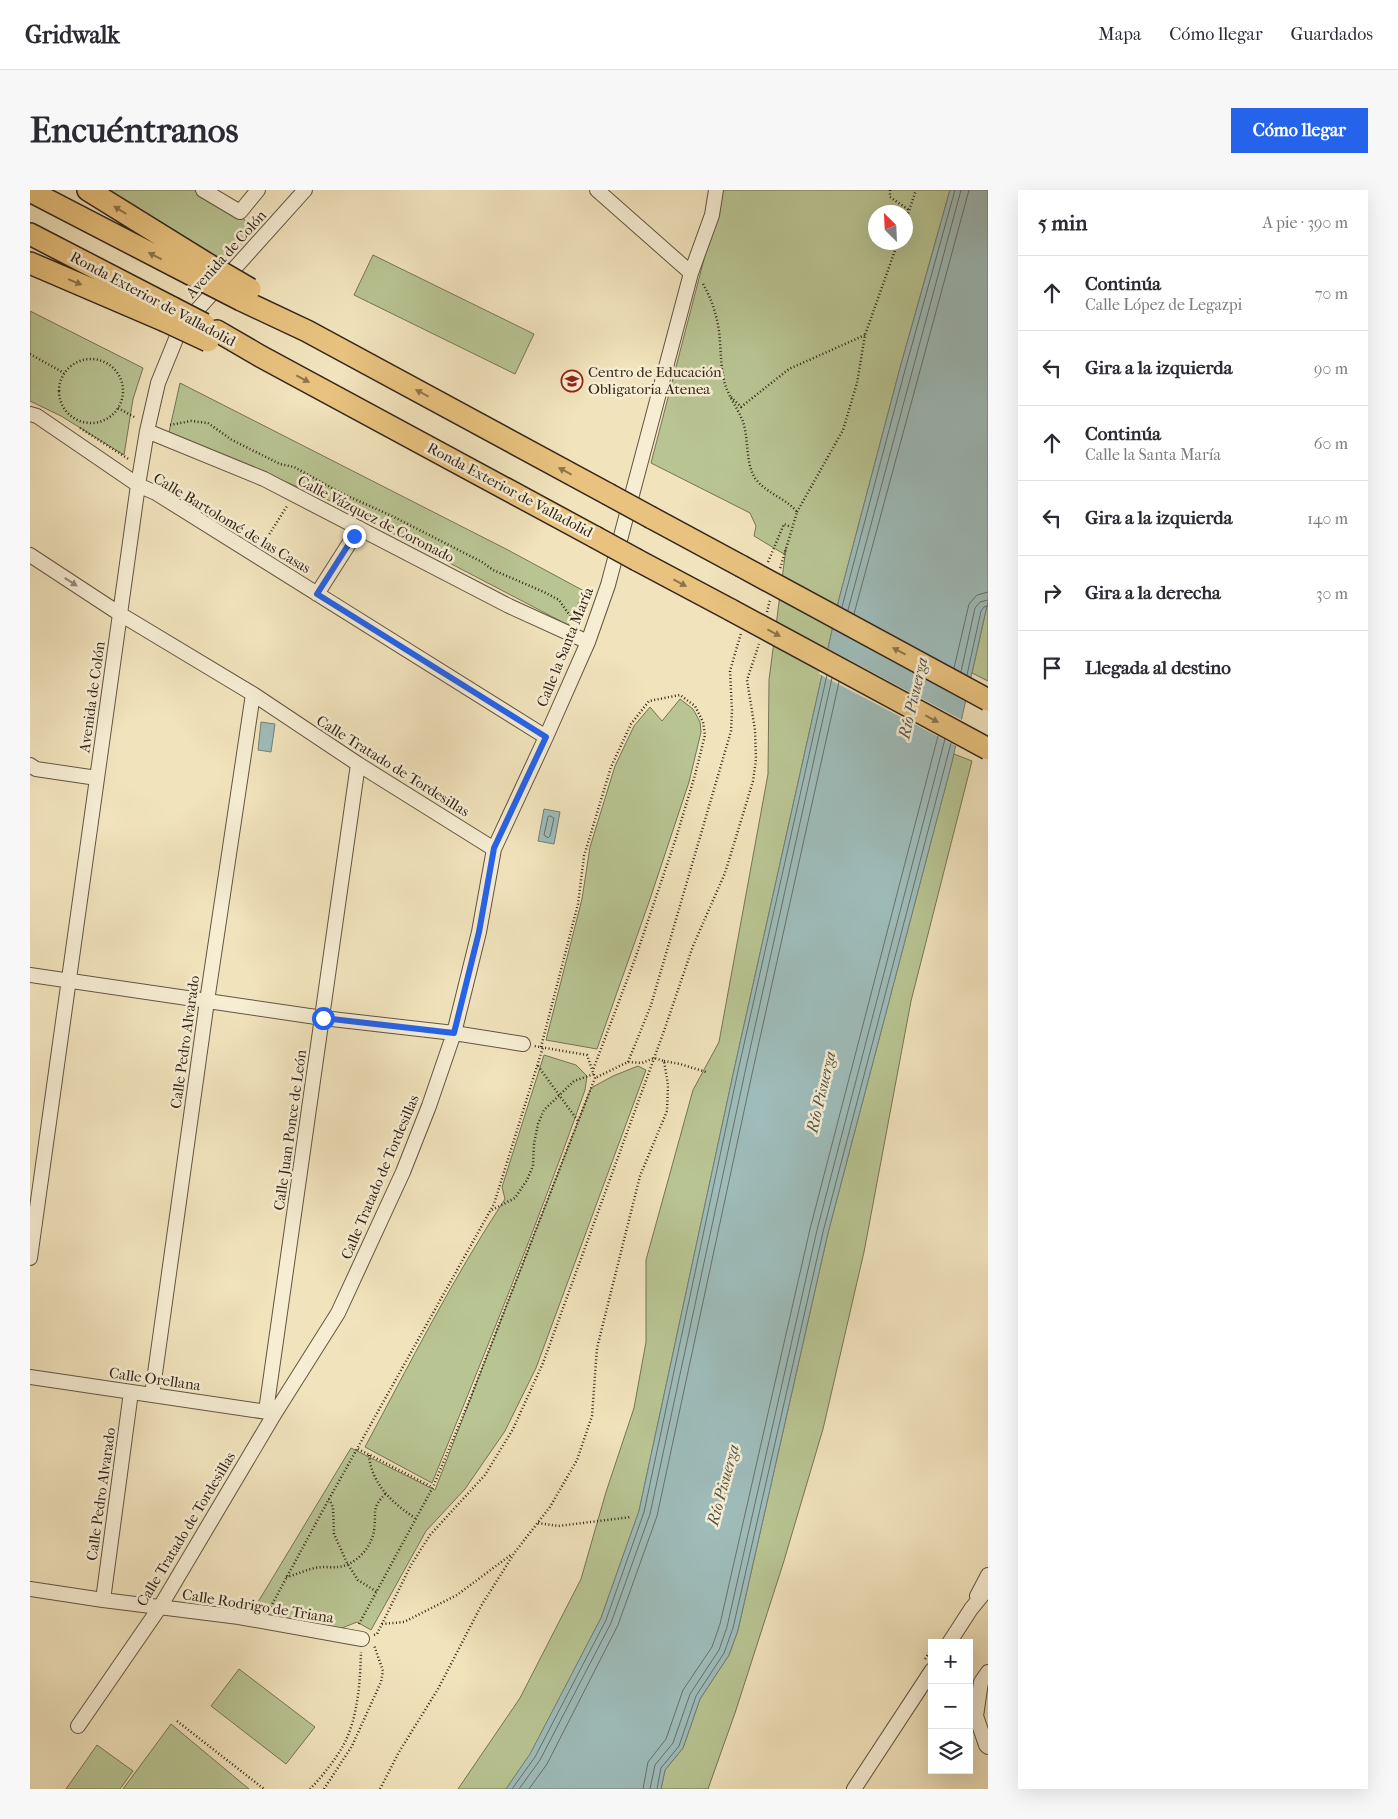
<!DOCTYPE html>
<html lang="es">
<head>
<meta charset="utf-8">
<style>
	:root { --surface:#fff; --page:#f7f7f7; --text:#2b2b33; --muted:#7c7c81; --line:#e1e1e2; --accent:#2563eb }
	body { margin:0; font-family:"IM FELL French Canon",serif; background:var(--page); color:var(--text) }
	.controls { position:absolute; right:15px; bottom:15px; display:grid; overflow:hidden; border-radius:0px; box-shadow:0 5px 20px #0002 }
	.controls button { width:45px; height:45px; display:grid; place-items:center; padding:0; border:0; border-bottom:1px solid var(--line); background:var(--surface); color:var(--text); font:25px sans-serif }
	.compass { position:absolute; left:838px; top:15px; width:45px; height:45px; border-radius:50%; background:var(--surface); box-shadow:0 5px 20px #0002; rotate:336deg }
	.stop { position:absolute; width:15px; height:15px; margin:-11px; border:4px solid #2563eb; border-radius:50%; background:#fff }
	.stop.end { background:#2563eb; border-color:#fff; box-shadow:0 1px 5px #0008 }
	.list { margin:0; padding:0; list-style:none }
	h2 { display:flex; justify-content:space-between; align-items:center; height:65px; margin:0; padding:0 20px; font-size:21px }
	h2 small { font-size:16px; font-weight:400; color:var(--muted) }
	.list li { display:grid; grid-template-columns:32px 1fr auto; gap:15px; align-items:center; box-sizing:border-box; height:75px; padding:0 20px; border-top:1px solid var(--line) }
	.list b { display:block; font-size:19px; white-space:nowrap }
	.list p { margin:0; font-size:16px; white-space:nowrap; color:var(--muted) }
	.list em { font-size:16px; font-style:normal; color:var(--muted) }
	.icon { flex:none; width:28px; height:28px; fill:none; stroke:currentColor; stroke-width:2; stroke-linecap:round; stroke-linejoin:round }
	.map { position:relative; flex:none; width:958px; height:1599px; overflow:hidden; border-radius:0px }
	header { display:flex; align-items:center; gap:30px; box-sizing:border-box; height:70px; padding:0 25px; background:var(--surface); border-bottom:1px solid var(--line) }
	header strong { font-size:24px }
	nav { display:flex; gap:28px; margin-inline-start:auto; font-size:18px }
	.intro { display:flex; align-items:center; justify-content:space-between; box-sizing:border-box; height:120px; padding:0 30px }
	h1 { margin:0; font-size:35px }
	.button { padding:12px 22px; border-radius:0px; background:var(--accent); color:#fff; font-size:18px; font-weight:700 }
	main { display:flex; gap:30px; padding:0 30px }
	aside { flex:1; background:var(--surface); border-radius:0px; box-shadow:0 5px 20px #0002 }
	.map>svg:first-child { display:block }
	.green { fill:#b8c492; stroke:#767455; fill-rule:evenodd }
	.water { fill:#9ebcba; stroke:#738079 }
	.pier { fill:#f1e3bc }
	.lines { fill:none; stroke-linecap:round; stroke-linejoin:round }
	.shore { stroke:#687069; stroke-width:1 }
	.minor-casing { stroke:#625441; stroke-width:16 }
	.highway-casing { stroke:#332518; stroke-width:24 }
	.path { stroke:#332518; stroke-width:2.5; stroke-dasharray:1 2.5; stroke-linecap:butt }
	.minor { stroke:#f6edd3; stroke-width:14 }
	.highway { stroke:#e8c27e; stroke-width:21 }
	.highway-bridge-casing { stroke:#332518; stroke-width:24; stroke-linecap:butt }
	.highway-bridge { stroke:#e8c27e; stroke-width:21 }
	.oneway { fill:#8e744b }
	.oneway2 { fill:#948976 }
	.route { stroke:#2563eb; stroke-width:6 }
	.labels { text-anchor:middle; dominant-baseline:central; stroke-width:5; stroke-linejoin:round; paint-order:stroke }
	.street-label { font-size:15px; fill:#332518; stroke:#f6edd3 }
	.poi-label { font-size:15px; fill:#332518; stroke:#f6edd3; text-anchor:start }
	.water-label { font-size:16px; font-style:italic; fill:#535249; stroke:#f6edd3 }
</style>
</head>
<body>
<header>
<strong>Gridwalk</strong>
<nav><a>Mapa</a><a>Cómo llegar</a><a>Guardados</a></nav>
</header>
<div class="intro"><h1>Encuéntranos</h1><a class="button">Cómo llegar</a></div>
<main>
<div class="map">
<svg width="958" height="1599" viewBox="0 0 958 1599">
	<rect width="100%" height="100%" fill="#f1e3bc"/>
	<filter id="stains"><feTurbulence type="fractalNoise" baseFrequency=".004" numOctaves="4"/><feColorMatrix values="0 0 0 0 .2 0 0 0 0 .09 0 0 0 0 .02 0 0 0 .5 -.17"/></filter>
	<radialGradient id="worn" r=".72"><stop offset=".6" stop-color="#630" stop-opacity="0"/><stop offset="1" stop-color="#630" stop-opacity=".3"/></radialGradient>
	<path class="green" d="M65 0H167L210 26 224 38 193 74Z
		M692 0H920L870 178 809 409 704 880 609 1321 571 1428 500 1565 476 1599H428L490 1508 551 1389 576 1302 604 1218 616 1152V1070L663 900 689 852 738 584 739 490 756 358 754 364 724 346 726 336 720 323 621 273ZM846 22H876V52H846Z
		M343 65 504 144 485 184 324 105Z
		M0 121 113 178 103 209 94 265 31 226 0 211Z
		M150 193 478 360 554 401 538 435 303 312 139 242Z
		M958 411V491L942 483Z
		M650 509 663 519 670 532 671 542 659 592 619 712 567 859 516 850 552 709 560 657 585 576 604 536 620 517 632 531Z
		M924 564 942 571 881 811 834 1062 793 1239 753 1374 705 1523 678 1599H631L635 1580 653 1558 670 1509 699 1465 708 1440 798 1043Z
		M514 865 546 875 557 886 555 900C508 1033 455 1163 402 1293L335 1257C380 1173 423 1088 475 1009L472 997Z
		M608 876 616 880 506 1178 475 1241 435 1299 396 1341 341 1440 327 1432 312 1438 239 1428 222 1422 321 1258 405 1300 561 898 583 886Z
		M209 1479 285 1537 256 1574 181 1516Z
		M141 1534 219 1599H93Z
		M67 1555 103 1581 90 1599H36Z"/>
	<path class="water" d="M920 0H958V411L922 572 798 1043 708 1440 699 1465 670 1509 653 1558 635 1580 631 1599H476L500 1564 571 1428 609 1321 704 880 809 409 870 178Z
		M231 532 245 534 241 562 228 560Z
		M514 619 530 622 524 654 508 651Z"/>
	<path class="pier" d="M795 457 934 531 928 557 789 484Z"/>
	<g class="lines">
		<path class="shore" d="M812 417 875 180 925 0
			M818 420 931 0
			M824 424 939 0
			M924 478 939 414 947 405 958 402
			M931 482 945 418 950 412 958 410
			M937 485 951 421 954 417 958 416
			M520 626 524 628 520 646 518 648 514 645 518 627Z
			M482 1599 505 1567 576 1430 614 1322 708 881 797 485
			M489 1599 510 1570 581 1433 620 1324 715 882 802 488
			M499 1599 517 1574 588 1435 627 1326 722 884 809 492
			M613 1599 618 1572 636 1549 653 1500 682 1457 690 1434 780 1039 908 546
			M620 1599 625 1575 643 1553 660 1504 689 1460 697 1437 787 1040 915 549
			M627 1599 631 1578 649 1556 666 1506 694 1463 703 1438 793 1042 921 553"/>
		<g class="minor-casing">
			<path id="minor" d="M173 0 210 22 228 0
				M567 0 661 83
				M0 224 7 226 108 295 126 303 516 547
				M117 241 234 289 479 416 558 452
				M0 365 90 424 223 504 328 574 464 659
				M287 404 329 338
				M0 575 6 579 67 588
				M0 785 293 828 424 843 493 854
				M0 1068 108 295 117 241 128 193 150 139 275 0
				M0 1187 244 1223
				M122 1205 177 811 223 504
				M236 1221 328 574
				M0 1399 73 1410 209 1427 332 1449
				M947 1406 958 1385
				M73 1410 101 1202
				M919 1453 941 1419 958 1398
				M958 1482 951 1492 946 1526 956 1555 958 1557
				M48 1536 130 1417 245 1223 308 1123 373 982 399 916 424 843 449 742 464 659 516 547 558 452 578 395 661 83 682 25 686 0
				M824 1599 902 1480"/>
		</g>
		<g class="highway-casing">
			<path id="highway" d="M58 0 179 75
				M0 1 168 88
				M0 44 143 118
				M0 73 133 130
				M211 110 277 141 578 304
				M187 141 230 166 565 347
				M622 328 711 376
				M607 370 701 420"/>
		</g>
		<path class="path" d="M860 0V7L879 20
			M876 30 886 0
			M673 94C683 111 689 132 690 152 691 165 691 177 694 190 697 205 708 218 713 232 719 249 715 272 725 288 735 303 756 308 767 322L750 379
			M0 164 34 183
			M29 201a32 32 0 1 1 64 0a32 32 0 1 1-64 0Z
			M701 207 711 217 759 179 835 145
			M88 218 106 228
			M140 235 161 231 178 233 202 250 250 274 264 277 311 303 362 326 452 372 463 380 514 402 529 410 543 430
			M50 238 100 270
			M767 322 813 240 827 193 835 145 868 52
			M232 356 257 316
			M738 372 754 334 761 337
			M737 422 740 410
			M511 857 548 714 554 666 581 577 601 534 619 511 650 505 665 516 673 532 675 545 665 585 646 648 605 769 563 880
			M634 871 650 874 676 882
			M598 872 621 815 701 541 702 520 700 481 711 443
			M508 876 548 931
			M462 1020 485 1008 497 990 503 976 504 954 508 934 514 920 544 891 564 884
			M328 1259 402 1297
			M339 1265C341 1293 362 1313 385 1328
			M299 1309 303 1317 304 1344 317 1373 328 1390 347 1402
			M508 1333 528 1336 601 1327
			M256 1387C266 1385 275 1380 285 1378 293 1376 301 1378 308 1377 326 1375 341 1358 344 1341 347 1321 340 1320 356 1303
			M239 1420 299 1309 464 1014 513 857
			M329 1434 403 1297 440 1209 565 888 557 865 504 856
			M352 1434 374 1432 427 1405 482 1364
			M344 1445 347 1444 381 1375 400 1345 455 1285 483 1239 513 1173 634 841 663 756 695 683 714 621 723 591 726 569 725 540 717 490 729 454
			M895 1469 902 1458
			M147 1531 234 1599
			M280 1599C291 1588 305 1570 313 1556 328 1528 330 1493 331 1462
			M294 1599 322 1556 351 1492 353 1481 344 1455
			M350 1599 369 1562 408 1499 451 1416 485 1362 520 1317 547 1270 562 1226 567 1158 610 986 637 921 638 895 634 871 624 868 612 873 598 872 565 888"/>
		<use href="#minor" class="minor"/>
		<use href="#highway" class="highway"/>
		<g class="highway-bridge-casing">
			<path id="highway-bridge" d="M179 75 220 99
				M168 88 211 110
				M143 118 174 134
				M133 130 178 151
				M578 304 622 328
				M565 347 607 370
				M711 376 958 510
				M701 420 958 559"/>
		</g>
		<use href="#highway-bridge" class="highway-bridge"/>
	</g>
	<defs><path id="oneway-solid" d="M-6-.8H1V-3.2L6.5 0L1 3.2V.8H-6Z" transform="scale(1.25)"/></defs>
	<g class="oneway">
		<use href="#oneway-solid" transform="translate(90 20) rotate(-148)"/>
		<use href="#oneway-solid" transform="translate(125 66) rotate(-153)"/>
		<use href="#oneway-solid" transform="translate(45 92) rotate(22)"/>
		<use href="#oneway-solid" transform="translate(273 189) rotate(28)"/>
		<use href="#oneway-solid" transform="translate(392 203) rotate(-152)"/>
		<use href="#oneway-solid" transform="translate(535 281) rotate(-152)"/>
		<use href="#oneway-solid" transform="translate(650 393) rotate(28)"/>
		<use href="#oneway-solid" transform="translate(744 443) rotate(28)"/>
		<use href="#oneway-solid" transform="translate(869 461) rotate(-152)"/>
		<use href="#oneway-solid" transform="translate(902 529) rotate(28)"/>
	</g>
	<use class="oneway2" href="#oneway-solid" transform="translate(41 392) rotate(33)"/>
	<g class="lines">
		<path class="route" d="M293 828 424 843 449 742 464 658 516 547 287 404 324 346"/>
	</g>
	<defs>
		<g id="school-ring" transform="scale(1.125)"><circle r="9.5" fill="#f6edd3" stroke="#8f2418" stroke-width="1.5"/><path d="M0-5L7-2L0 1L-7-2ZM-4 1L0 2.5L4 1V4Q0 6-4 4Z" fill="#8f2418"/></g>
	</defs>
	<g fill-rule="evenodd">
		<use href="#school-ring" x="542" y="191"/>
	</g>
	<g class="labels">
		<g class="street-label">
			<text transform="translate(196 64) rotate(-48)">Avenida de Colón</text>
			<text transform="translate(123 109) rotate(28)">Ronda Exterior de Valladolid</text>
			<text transform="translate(480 300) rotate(28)">Ronda Exterior de Valladolid</text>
			<text transform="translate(346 329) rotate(27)">Calle Vázquez de Coronado</text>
			<text transform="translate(202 333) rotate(31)">Calle Bartolomé de las Casas</text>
			<text transform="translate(535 457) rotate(-68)">Calle la Santa María</text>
			<text transform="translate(62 507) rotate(-82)">Avenida de Colón</text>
			<text transform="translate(363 576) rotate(32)">Calle Tratado de Tordesillas</text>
			<text transform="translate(155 852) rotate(-82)">Calle Pedro Alvarado</text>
			<text transform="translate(260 940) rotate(-82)">Calle Juan Ponce de León</text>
			<text transform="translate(350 987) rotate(-67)">Calle Tratado de Tordesillas</text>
			<text transform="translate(125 1189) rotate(8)">Calle Orellana</text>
			<text transform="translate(71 1304) rotate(-82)">Calle Pedro Alvarado</text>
			<text transform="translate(156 1339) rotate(-59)">Calle Tratado de Tordesillas</text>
			<text transform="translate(228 1416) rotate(9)">Calle Rodrigo de Triana</text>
		</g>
		<g class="poi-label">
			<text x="558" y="182">Centro de Educación<tspan x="558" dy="17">Obligatoria Atenea</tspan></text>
		</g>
		<g class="water-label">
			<text transform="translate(883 508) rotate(-77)">Río Pisuerga</text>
			<text transform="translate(791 902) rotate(-77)">Río Pisuerga</text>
			<text transform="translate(693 1295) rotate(-75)">Río Pisuerga</text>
		</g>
	</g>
	<rect width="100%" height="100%" filter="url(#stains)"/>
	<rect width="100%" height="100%" fill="url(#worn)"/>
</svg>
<div class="controls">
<button>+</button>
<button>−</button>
<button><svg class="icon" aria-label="layers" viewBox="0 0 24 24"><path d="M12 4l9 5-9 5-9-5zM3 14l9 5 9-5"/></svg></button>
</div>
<svg class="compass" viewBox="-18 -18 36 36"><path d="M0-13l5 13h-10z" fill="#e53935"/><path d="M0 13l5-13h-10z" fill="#7c7c81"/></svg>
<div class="stop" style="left:293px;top:828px"></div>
<div class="stop end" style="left:324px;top:346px"></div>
</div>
<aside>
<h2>5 min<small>A pie · 390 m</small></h2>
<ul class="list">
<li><svg class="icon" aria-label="ahead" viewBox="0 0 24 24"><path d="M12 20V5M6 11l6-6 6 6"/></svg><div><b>Continúa</b><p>Calle López de Legazpi</p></div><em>70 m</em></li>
<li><svg class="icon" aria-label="left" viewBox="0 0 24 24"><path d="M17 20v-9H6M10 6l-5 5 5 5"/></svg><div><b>Gira a la izquierda</b></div><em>90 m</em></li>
<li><svg class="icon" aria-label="ahead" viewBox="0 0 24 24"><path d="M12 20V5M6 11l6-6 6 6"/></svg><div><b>Continúa</b><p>Calle la Santa María</p></div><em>60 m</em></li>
<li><svg class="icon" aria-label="left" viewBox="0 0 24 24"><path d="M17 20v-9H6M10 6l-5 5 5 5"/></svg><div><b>Gira a la izquierda</b></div><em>140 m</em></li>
<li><svg class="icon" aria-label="right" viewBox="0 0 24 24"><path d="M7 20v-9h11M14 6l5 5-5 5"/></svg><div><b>Gira a la derecha</b></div><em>30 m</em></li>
<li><svg class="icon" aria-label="arrive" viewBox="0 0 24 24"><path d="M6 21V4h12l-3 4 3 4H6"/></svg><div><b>Llegada al destino</b></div></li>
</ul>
</aside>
</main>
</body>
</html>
